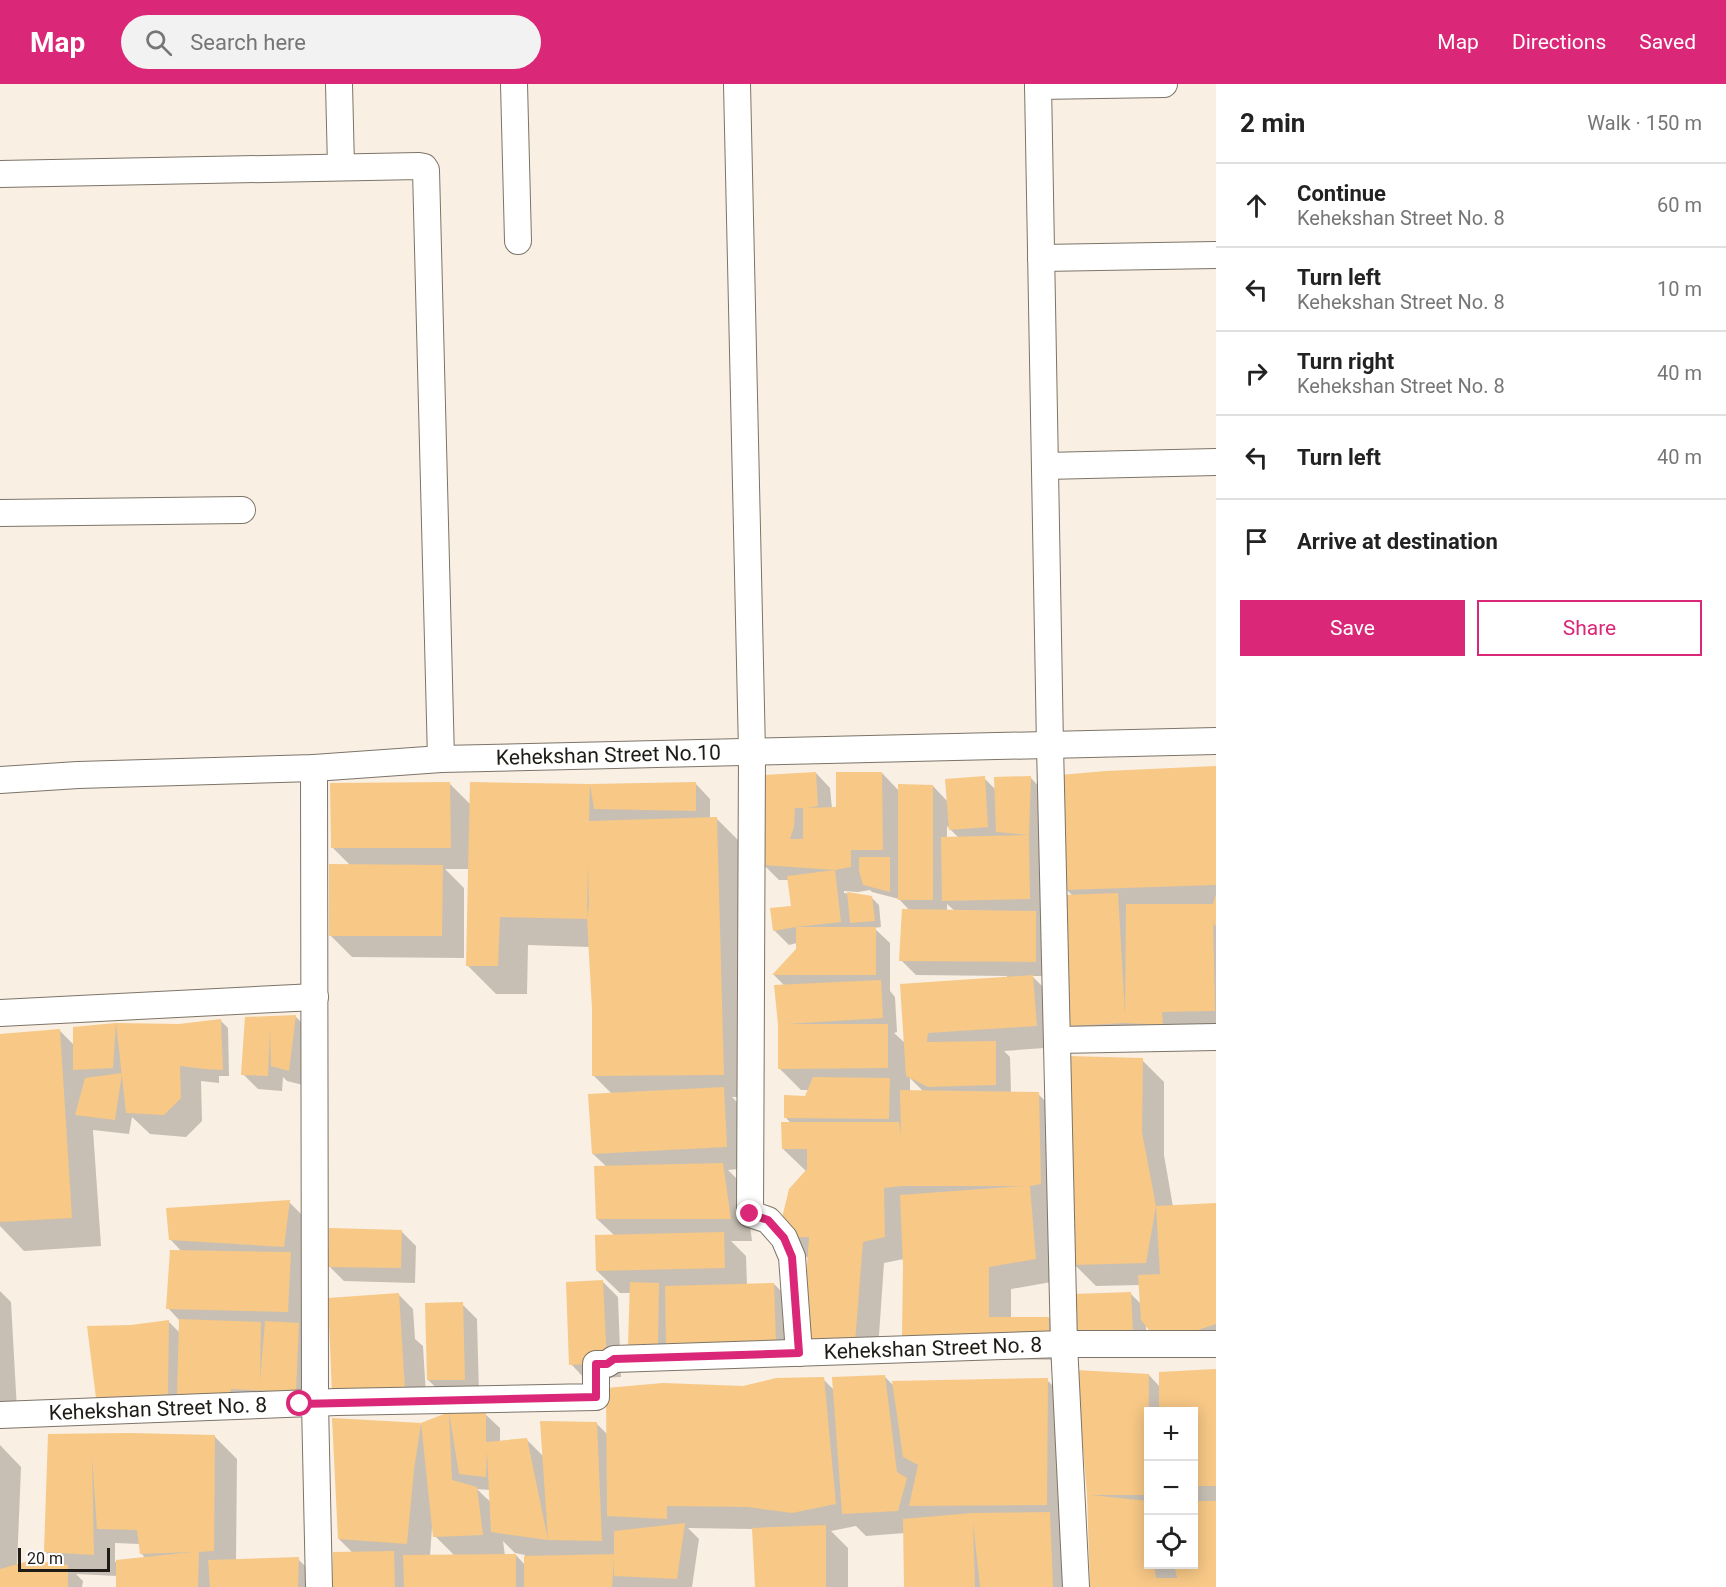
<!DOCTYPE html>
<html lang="en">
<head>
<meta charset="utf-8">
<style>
	:root { --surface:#fff; --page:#f2f2f2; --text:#222; --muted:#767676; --line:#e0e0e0; --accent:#db2777 }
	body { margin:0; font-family:Roboto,sans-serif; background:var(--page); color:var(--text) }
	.controls { position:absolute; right:18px; bottom:18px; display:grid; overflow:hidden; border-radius:0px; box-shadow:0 3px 15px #0003 }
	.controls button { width:54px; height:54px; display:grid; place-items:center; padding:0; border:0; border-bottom:2px solid var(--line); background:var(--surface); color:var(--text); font:30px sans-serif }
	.scale { position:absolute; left:18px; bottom:15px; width:92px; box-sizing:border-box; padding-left:6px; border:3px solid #1f1c17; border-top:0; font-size:16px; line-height:21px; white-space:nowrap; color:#1f1c17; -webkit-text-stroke:4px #fefefe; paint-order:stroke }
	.stop { position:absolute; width:18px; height:18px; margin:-14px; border:4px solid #db2777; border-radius:50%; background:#fff }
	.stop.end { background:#db2777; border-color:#fff; box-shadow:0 2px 6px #0008 }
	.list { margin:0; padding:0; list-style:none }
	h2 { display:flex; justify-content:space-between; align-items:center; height:78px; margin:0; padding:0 24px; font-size:26px }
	h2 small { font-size:20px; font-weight:400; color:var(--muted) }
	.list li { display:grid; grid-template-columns:39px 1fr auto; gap:18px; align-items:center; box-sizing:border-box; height:84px; padding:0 24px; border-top:2px solid var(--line) }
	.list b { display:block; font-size:22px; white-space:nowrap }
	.list p { margin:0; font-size:20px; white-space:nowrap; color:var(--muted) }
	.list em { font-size:20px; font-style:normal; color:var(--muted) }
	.actions { display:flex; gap:12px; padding:18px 24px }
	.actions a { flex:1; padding:14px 0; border:2px solid var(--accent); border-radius:0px; text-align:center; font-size:21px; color:var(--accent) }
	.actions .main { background:var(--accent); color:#fff }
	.icon { flex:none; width:33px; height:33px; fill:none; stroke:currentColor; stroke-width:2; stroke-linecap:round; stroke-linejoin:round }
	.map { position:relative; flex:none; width:1216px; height:1503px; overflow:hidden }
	header { display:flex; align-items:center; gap:36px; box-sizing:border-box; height:84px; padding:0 30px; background:var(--accent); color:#fff }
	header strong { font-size:28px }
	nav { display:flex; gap:33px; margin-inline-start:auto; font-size:21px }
	.search { width:420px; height:54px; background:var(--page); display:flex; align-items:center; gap:15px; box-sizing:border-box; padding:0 21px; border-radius:33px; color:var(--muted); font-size:22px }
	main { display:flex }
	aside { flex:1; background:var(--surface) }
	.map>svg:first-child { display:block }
	.shadow { fill:#0003; fill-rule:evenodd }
	.building { fill:#f7c886; fill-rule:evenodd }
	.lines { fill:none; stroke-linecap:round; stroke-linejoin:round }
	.street-casing { stroke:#7c7468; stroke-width:28 }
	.street { stroke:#fff; stroke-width:26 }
	.route { stroke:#db2777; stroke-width:8 }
	.labels { text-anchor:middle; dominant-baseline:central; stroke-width:4.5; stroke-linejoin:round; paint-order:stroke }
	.street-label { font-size:21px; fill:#1f1c17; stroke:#fefefe }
</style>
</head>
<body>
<header>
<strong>Map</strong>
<div class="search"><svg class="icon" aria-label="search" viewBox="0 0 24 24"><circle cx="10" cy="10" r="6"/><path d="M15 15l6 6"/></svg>Search here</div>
<nav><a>Map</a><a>Directions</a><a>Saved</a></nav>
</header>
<main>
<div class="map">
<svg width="1216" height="1503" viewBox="0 0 1216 1503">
	<rect width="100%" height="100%" fill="#f9efe2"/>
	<path class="shadow" d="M1216 684V941L1093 963 1071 941 1073 812 1066 805 1106 688Z
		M816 689 830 704 832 725H838L882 689 899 707 933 702 948 718 984 694 996 706 1031 694 1045 709 1050 892H1032L1055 915 1058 963 1004 967 1010 973 1011 1009 1038 1010 1061 1032 1057 1197 1011 1205V1234H1049L1071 1257V1276L926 1275 904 1175 884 1179 877 1280 825 1276 803 1254 809 1175 785 1153 806 1087 783 1065 791 1039 786 1034 806 1013 809 1006H801L779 984 785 902 774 891 797 866V859L789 861 774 846 792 823 789 796H779L764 781 766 692ZM947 742 959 754 947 755ZM870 806 872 808 899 815 910 827 901 876 916 891 1007 892V894L905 959 894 949 897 948 895 913 890 907V859L874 844 881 843 879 821 872 814 844 809V807L858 808ZM947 820 955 827H947ZM910 994 924 1008H910Z
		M450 700 471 721 590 702 696 700 710 715V735H717L739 757 745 1013H732L745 1026 749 1084 728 1086 745 1103 752 1157H731L746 1172 747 1201 774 1200 796 1222 797 1280 644 1276 631 1209H620L597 1187 615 1152 597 1135 607 1083 593 1070 612 1010 594 992 593 925 590 863 528 861 527 910H496L467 881 469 785H445L464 804V874L352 873 330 851 351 782 332 763Z
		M296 933 310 947 303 1001 287 997 283 993 282 1007 258 1005 243 990 246 934Z
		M221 937 228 944 229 992H219V999L201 997 202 1037 186 1053 150 1050 132 1033 129 1050 93 1046 101 1162 24 1167 0 1142V951L59 946 75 962V945L116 940 179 941Z
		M1142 976 1164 998V1071L1173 1123 1216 1120V1268L1146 1241 1147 1263 1091 1265 1131 1210 1141 1220 1140 1201 1096 1202 1074 1180Z
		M289 1118 311 1140 310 1323 112 1328 97 1313 131 1242 169 1238 180 1249V1237L168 1224 182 1168 171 1156Z
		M401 1147 416 1162 415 1199 344 1197 329 1182Z
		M603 1198 618 1213 621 1293 585 1295 571 1280Z
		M0 1207 11 1218 17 1326 0 1340Z
		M398 1210 413 1225 415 1255 423 1262 427 1328 356 1331 334 1309Z
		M462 1220 477 1235 479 1310H443L428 1296Z
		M1216 1286V1503H1092L1089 1410 1149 1291 1160 1303 1161 1290ZM1148 1328H1194V1480H1148Z
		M884 1292 895 1303 1047 1296 1076 1325 1074 1503H905V1449L866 1452 856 1442 831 1447 848 1464V1503H756L753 1445 688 1444 699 1455 692 1503H333L354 1470 339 1455 333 1336 421 1341 449 1330H485L500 1344V1358L527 1356 544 1373 597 1340 608 1351 743 1303 823 1295 835 1307ZM477 1405 490 1406 491 1418 485 1413ZM432 1443 435 1452 455 1472H430ZM503 1457 515 1469 525 1471V1481L516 1471 505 1472Z
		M49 1352 215 1353 237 1375 236 1477 298 1475 320 1497V1503H117V1492L76 1490 83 1497 82 1503H0V1361L21 1383 17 1482 59 1481 46 1468ZM115 1459 140 1460 141 1469 146 1475 115 1478Z"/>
	<path class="building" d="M1216 682V801L1065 806 1060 691 1106 687Z
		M816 688 818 722 807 724 836 723V688H882L883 766H851V783L835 786 763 781 764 691ZM795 724H803V755H790L794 743Z
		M985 692 988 743 949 746 945 695Z
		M1031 692 1029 751 996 748 994 693Z
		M450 698 451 764H331L330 699Z
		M470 698 590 700 589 737 717 733 724 991 592 992V925L587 835 500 833 498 882H466ZM588 782 589 819 587 835Z
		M696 698V727L594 725 590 700Z
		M898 700 933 701V816H898Z
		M1029 751 1030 815 942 817 941 753Z
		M859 773H890V808L863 801 859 787Z
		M329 780 443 781 442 852H329Z
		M835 786 841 838 796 843H876V891H772L796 865V843L773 847 770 824 791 822 787 792Z
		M847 808 872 812 875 837 850 839Z
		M1118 809 1125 930 1126 820H1213L1216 810V841L1214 842 1213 831 1215 927 1162 928 1163 941 1125 939 1069 942 1063 811Z
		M902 825 1036 827V878L899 877Z
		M1033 891 1037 942 928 949 927 958 996 957V1001L928 1003 906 992 900 900Z
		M881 896 883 934 787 940H888V984L778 985V940L774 901Z
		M296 931 289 987 271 982 270 947 268 992 241 991 245 933Z
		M221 935 223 986 205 985 180 982 181 1014 164 1031 126 1029 116 939 179 940Z
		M116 939 113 984 73 986V943Z
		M60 945 72 1134 0 1138V950Z
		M1068 972 1143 974 1142 1048 1156 1122 1146 1179 1073 1181Z
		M122 989 115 1036 75 1031 85 994Z
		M813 993 890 994 889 1035 784 1034V1011L805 1012Z
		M724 1003 727 1063 592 1070 588 1010Z
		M900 1006 1039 1008 1041 1100 1030 1102 1036 1175 989 1183V1233H1049V1255L902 1254 903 1182 900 1111 1023 1102H902L884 1104 885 1153 863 1158 855 1259 802 1255 809 1153 784 1154 783 1130 789 1105 807 1085V1065H782L781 1038H899L901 1051Z
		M723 1079 731 1135H596L594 1082Z
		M290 1116 284 1163 169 1156 166 1124Z
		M1216 1119V1240L1195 1247 1152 1250 1141 1236 1138 1191 1160 1190 1156 1122Z
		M329 1144 402 1146 401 1184 328 1183Z
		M724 1148 725 1184 596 1187 595 1151Z
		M170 1166 291 1168 288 1228 166 1225Z
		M603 1196 607 1279 569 1281 566 1198Z
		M630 1198 659 1199 658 1262H628Z
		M774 1199 776 1259 666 1262 665 1202Z
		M1131 1208 1133 1249 1075 1251 1073 1210Z
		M399 1209 405 1306 332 1309 328 1214Z
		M463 1218 465 1296H427L425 1219Z
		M179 1235 261 1238 260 1298 265 1237 299 1239 296 1308 231 1305 230 1312 177 1311Z
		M169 1236 168 1310 132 1315 96 1314 87 1242 131 1241Z
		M1216 1285V1402H1194V1328H1159V1288Z
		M1076 1286 1149 1290 1148 1411H1091L1148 1417V1480H1154L1156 1494H1177L1174 1480H1194V1417H1216V1503H1090L1087 1410Z
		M885 1291 897 1388 907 1394 898 1427 842 1430 832 1293Z
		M824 1293 836 1420 792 1429 748 1423 667 1422V1435L607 1432 606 1304 663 1299 743 1302 776 1294Z
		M1048 1294 1047 1421 909 1422 918 1381 903 1373 892 1297Z
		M449 1328 452 1396 477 1403 483 1451 433 1453 421 1339Z
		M449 1328H486V1358L527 1354 548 1456 491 1448 487 1368 486 1393 459 1390Z
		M332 1334 421 1339 414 1386 407 1460 338 1455Z
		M540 1337 597 1338 602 1457 548 1456Z
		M129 1349 215 1351 214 1467 199 1468 198 1503H116V1476L192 1468 140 1470 137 1446 97 1445 92 1372 94 1471 44 1468 48 1350Z
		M1050 1428 1053 1503H980L973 1438 975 1503H904L903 1435 972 1429Z
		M685 1439 677 1495 614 1492V1475L612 1503H524V1472L614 1470V1447Z
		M826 1441V1503H755L752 1444Z
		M394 1467 395 1503H332L333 1468Z
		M516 1470V1503H404L403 1471Z
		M299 1473 298 1503H210L208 1476Z
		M32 1476 68 1481V1503H0V1485Z"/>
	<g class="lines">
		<g class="street-casing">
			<g id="street">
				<path d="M339 0 341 83"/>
				<path d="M514 0 518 157"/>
				<path d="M737 0 752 668 750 1130 768 1136 784 1154 792 1173 799 1269"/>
				<path d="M1038 0 1050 662 1064 1260 1076 1503"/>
				<path d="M1038 2 1164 0"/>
				<path d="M0 90 419 82 424 83 426 86 441 675"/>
				<path d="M1041 174 1216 171"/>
				<path d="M1045 382 1216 378"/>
				<path d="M0 429 242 426"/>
				<path d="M314 684 315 1319 319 1503"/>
				<path id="s1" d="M0 696 78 691 314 684 441 675 1216 657"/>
				<path d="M0 929 315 913"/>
				<path d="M1057 956 1216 953"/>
				<path id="s2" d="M0 1331 337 1318 596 1313V1280H607L614 1275 1064 1260H1216"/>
			</g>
		</g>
		<use href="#street" class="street"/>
	</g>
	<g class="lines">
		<path class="route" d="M300 1320 596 1313V1280H607L614 1275 799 1269 792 1173 784 1154 768 1136 750 1130"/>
	</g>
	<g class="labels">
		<g class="street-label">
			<text stroke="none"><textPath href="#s1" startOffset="609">Kehekshan Street No.10</textPath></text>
			<text stroke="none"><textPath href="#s2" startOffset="968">Kehekshan Street No. 8</textPath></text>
			<text stroke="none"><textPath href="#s2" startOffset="158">Kehekshan Street No. 8</textPath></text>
		</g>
	</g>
</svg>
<div class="controls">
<button>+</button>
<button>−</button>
<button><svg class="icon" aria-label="locate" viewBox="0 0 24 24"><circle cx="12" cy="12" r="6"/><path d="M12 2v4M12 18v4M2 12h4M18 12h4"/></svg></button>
</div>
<div class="scale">20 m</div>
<div class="stop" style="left:300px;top:1320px"></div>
<div class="stop end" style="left:750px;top:1130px"></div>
</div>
<aside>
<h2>2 min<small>Walk · 150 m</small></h2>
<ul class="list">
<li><svg class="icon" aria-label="ahead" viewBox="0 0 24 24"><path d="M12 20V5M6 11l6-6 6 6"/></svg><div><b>Continue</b><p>Kehekshan Street No. 8</p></div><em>60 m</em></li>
<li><svg class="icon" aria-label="left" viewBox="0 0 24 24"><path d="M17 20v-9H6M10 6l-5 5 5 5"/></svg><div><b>Turn left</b><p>Kehekshan Street No. 8</p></div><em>10 m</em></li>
<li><svg class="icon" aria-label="right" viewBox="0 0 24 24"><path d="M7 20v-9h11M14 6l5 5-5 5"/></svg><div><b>Turn right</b><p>Kehekshan Street No. 8</p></div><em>40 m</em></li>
<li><svg class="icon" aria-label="left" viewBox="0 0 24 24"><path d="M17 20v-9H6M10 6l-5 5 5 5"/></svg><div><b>Turn left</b></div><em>40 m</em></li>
<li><svg class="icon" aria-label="arrive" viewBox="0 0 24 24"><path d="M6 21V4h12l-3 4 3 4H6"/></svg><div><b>Arrive at destination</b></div></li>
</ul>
<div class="actions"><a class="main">Save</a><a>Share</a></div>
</aside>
</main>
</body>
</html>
